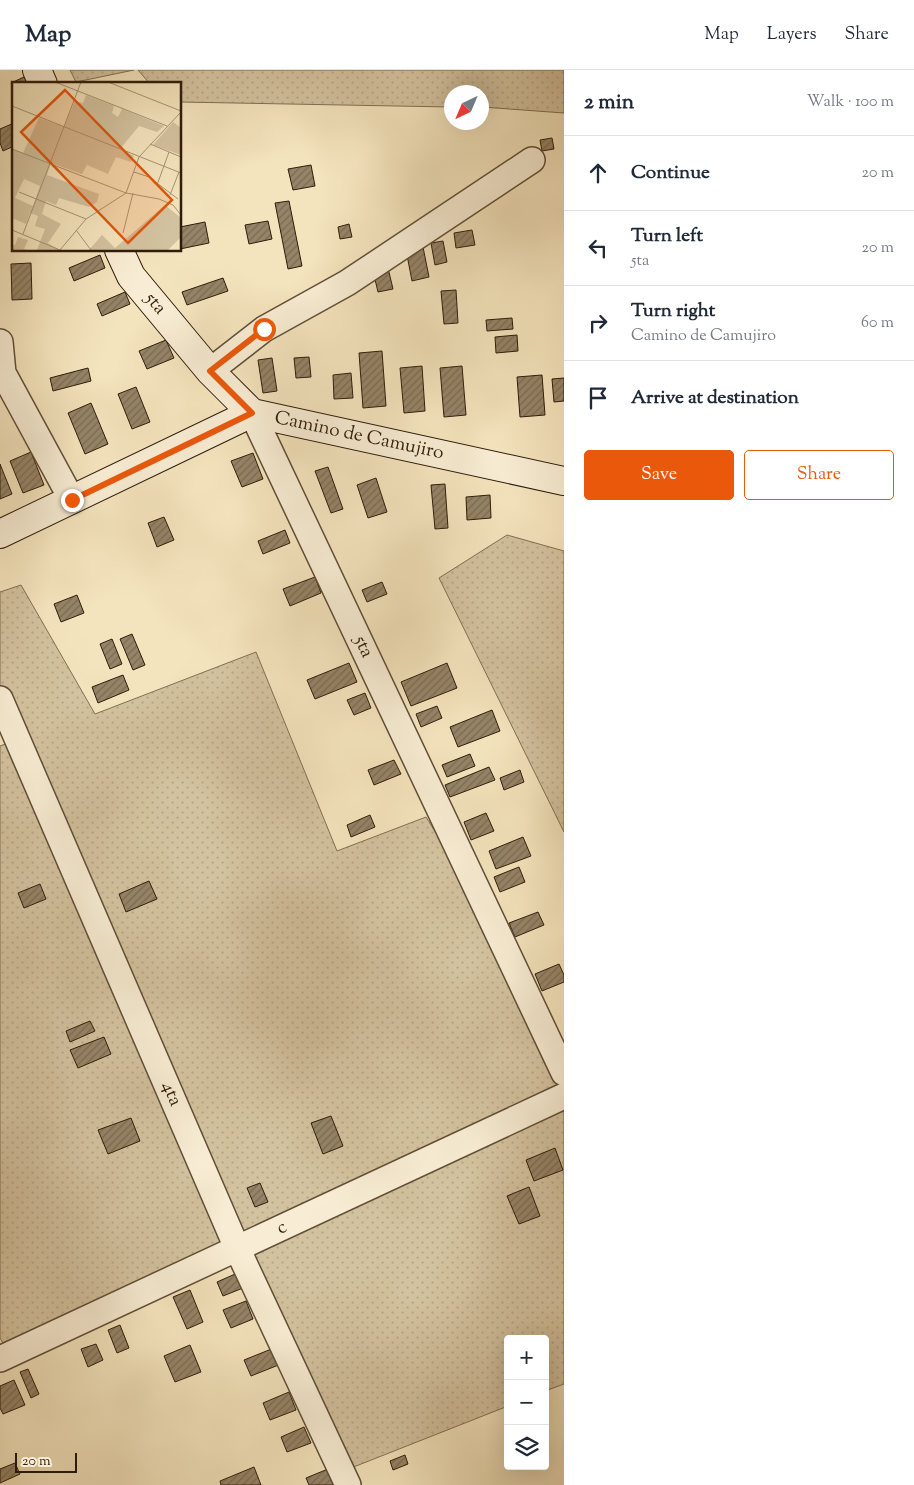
<!DOCTYPE html>
<html lang="en">
<head>
<meta charset="utf-8">
<style>
	:root { --surface:#fff; --page:#f6f6f7; --text:#1f2937; --muted:#747a83; --line:#e0e1e3; --accent:#ea580c }
	body { margin:0; font-family:"Sorts Mill Goudy",serif; background:var(--page); color:var(--text) }
	.controls { position:absolute; right:15px; bottom:15px; display:grid; overflow:hidden; border-radius:5px; box-shadow:0 5px 20px #0002 }
	.controls button { width:45px; height:45px; display:grid; place-items:center; padding:0; border:0; border-bottom:1px solid var(--line); background:var(--surface); color:var(--text); font:25px sans-serif }
	.compass { position:absolute; left:444px; top:15px; width:45px; height:45px; border-radius:50%; background:var(--surface); box-shadow:0 5px 20px #0002; rotate:224deg }
	.scale { position:absolute; left:15px; bottom:12px; width:62px; box-sizing:border-box; padding-left:5px; border:2px solid #2f1c0a; border-top:0; font-size:14px; line-height:18px; white-space:nowrap; color:#2f1c0a; -webkit-text-stroke:4px #f8edd4; paint-order:stroke }
	.stop { position:absolute; width:15px; height:15px; margin:-11px; border:4px solid #ea580c; border-radius:50%; background:#fff }
	.stop.end { background:#ea580c; border-color:#fff; box-shadow:0 1px 5px #0008 }
	.list { margin:0; padding:0; list-style:none }
	h2 { display:flex; justify-content:space-between; align-items:center; height:65px; margin:0; padding:0 20px; font-size:21px }
	h2 small { font-size:16px; font-weight:400; color:var(--muted) }
	.list li { display:grid; grid-template-columns:32px 1fr auto; gap:15px; align-items:center; box-sizing:border-box; height:75px; padding:0 20px; border-top:1px solid var(--line) }
	.list b { display:block; font-size:19px; white-space:nowrap }
	.list p { margin:0; font-size:16px; white-space:nowrap; color:var(--muted) }
	.list em { font-size:16px; font-style:normal; color:var(--muted) }
	.actions { display:flex; gap:10px; padding:15px 20px }
	.actions a { flex:1; padding:11px 0; border:1px solid var(--accent); border-radius:5px; text-align:center; font-size:18px; color:var(--accent) }
	.actions .main { background:var(--accent); color:#fff }
	.icon { flex:none; width:28px; height:28px; fill:none; stroke:currentColor; stroke-width:2; stroke-linecap:round; stroke-linejoin:round }
	.map { position:relative; flex:none; width:564px; height:1415px; overflow:hidden }
	header { display:flex; align-items:center; gap:30px; box-sizing:border-box; height:70px; padding:0 25px; background:var(--surface); border-bottom:1px solid var(--line) }
	header strong { font-size:24px }
	nav { display:flex; gap:28px; margin-inline-start:auto; font-size:18px }
	main { display:flex }
	aside { flex:1; background:var(--surface) }
	.map>svg:first-child { display:block }
	.grass { fill:url(#grass-dots); stroke:#816f54 }
	.building { fill:url(#building-hatch); stroke:#2f1c0a }
	.lines { fill:none; stroke-linecap:round; stroke-linejoin:round }
	.street-casing { stroke:#604e37; stroke-width:28 }
	.secondary-casing { stroke:#2f1c0a; stroke-width:30 }
	.street { stroke:#f8edd4; stroke-width:25 }
	.secondary { stroke:#f8edd4; stroke-width:28 }
	.route { stroke:#ea580c; stroke-width:6 }
	.labels { text-anchor:middle; dominant-baseline:central; stroke-width:4.5; stroke-linejoin:round; paint-order:stroke }
	.street-label { font-size:19px; fill:#2f1c0a; stroke:#f8edd4 }
	.inset-road { fill:none; stroke:#a59475; stroke-width:1 }
	.view { fill:#df560c; fill-opacity:0.15; stroke:#df560c; stroke-width:2.5 }
	.inset-edge { fill:none; stroke:#2f1c0a; stroke-width:2.5 }
</style>
</head>
<body>
<header>
<strong>Map</strong>
<nav><a>Map</a><a>Layers</a><a>Share</a></nav>
</header>
<main>
<div class="map">
<svg width="564" height="1415" viewBox="0 0 564 1415">
	<defs>
		<pattern id="grass-dots" width="8" height="8" patternUnits="userSpaceOnUse" patternTransform="scale(1.25)"><rect width="8" height="8" fill="#d3c29f"/><path d="M2 2h.1M6 6h.1" fill="none" stroke="#b5a688" stroke-width="1.8" stroke-linecap="round"/></pattern>
		<pattern id="building-hatch" width="6" height="6" patternUnits="userSpaceOnUse" patternTransform="scale(1.25)"><rect width="6" height="6" fill="#958467"/><path d="M-1 1l2-2M0 6l6-6M5 7l2-2" fill="none" stroke="#7a6b53"/></pattern>
	</defs>
	<rect width="100%" height="100%" fill="#f4e4bd"/>
	<filter id="stains"><feTurbulence type="fractalNoise" baseFrequency=".004" numOctaves="4"/><feColorMatrix values="0 0 0 0 .2 0 0 0 0 .09 0 0 0 0 .02 0 0 0 .5 -.17"/></filter>
	<radialGradient id="worn" r=".72"><stop offset=".6" stop-color="#630" stop-opacity="0"/><stop offset="1" stop-color="#630" stop-opacity=".3"/></radialGradient>
	<path class="grass" d="M70 0H134L76 12Z
		M138 0H564V43L482 37V22H452L451 37 180 32V14H150Z
		M507 465 564 481V762L439 508Z
		M21 515 95 644 256 582 337 781 426 747 469 816 563 1024H564V1314L545 1321V1269H508V1336L351 1398 246 1170 6 1279 0 1268V676L19 669 0 618V522Z"/>
	<path class="building" d="M24 7 28 14H14V19L11 13Z
		M14 53V76L3 81 0 73V59Z
		M552 68 554 79 542 81 540 70Z
		M311 95 315 116 293 120 288 99Z
		M289 131 302 196 288 199 275 133Z
		M268 151 272 169 249 174 245 155Z
		M205 152 209 173 180 179V157Z
		M349 154 352 167 340 169 338 157Z
		M472 160 475 175 456 178 454 163Z
		M443 171 447 192 435 195 431 173Z
		M423 177 429 207 412 211 406 180Z
		M100 185 105 198 74 211 69 198Z
		M31 193 32 229 12 230 11 194Z
		M388 198 393 219 378 222 373 201Z
		M223 208 228 221 187 235 182 222Z
		M456 220 458 253 444 254 441 221Z
		M125 222 130 234 102 246 97 234Z
		M512 248 513 259 487 261 486 250Z
		M517 265 518 281 496 283 495 267Z
		M166 270 174 288 147 299 139 281Z
		M382 281 386 336 363 338 359 283Z
		M309 287 311 307 296 308 294 288Z
		M272 288 277 321 263 323 258 290Z
		M422 296 425 341 404 343 400 298Z
		M462 296 466 345 444 347 440 298Z
		M88 298 91 311 53 321 50 308Z
		M351 303 353 328 334 329 333 305Z
		M542 305 545 345 520 347 517 307Z
		M564 308V331L554 332 552 309Z
		M136 317 150 352 132 359 118 324Z
		M91 333 108 374 85 384 68 343Z
		M31 382 44 415 23 423 10 391Z
		M253 383 263 409 242 417 231 391Z
		M0 394 12 424 0 429Z
		M328 397 343 439 331 443 315 401Z
		M376 408 387 442 368 448 357 415Z
		M445 414 448 458 435 459 431 415Z
		M490 425 491 448 467 450 466 427Z
		M164 447 174 470 157 477 148 453Z
		M285 460 290 473 263 484 258 471Z
		M315 507 321 523 290 536 283 519Z
		M382 512 387 524 367 532 362 520Z
		M77 525 84 543 61 552 54 534Z
		M132 564 145 595 133 600 120 569Z
		M112 569 122 594 110 599 100 574Z
		M349 593 357 612 315 629 307 610Z
		M447 593 457 618 411 636 401 612Z
		M123 605 129 620 98 633 92 617Z
		M365 623 371 638 354 645 347 630Z
		M437 636 442 648 421 657 416 644Z
		M492 640 500 661 458 677 450 657Z
		M470 684 475 696 447 707 442 695Z
		M394 690 401 704 374 715 368 700Z
		M489 697 495 710 450 727 445 715Z
		M520 700 524 712 504 720 500 708Z
		M486 743 494 761 471 770 464 752Z
		M370 745 375 757 351 767 347 755Z
		M523 767 531 786 496 799 489 781Z
		M519 797 525 812 500 822 494 807Z
		M149 811 157 829 126 842 119 824Z
		M40 814 46 829 24 838 18 823Z
		M538 842 544 855 515 867 509 853Z
		M559 894 564 905V912L542 921 535 904Z
		M90 951 95 961 70 972 66 961Z
		M104 967 111 984 78 998 70 980Z
		M331 1046 343 1076 323 1084 311 1053Z
		M131 1048 140 1071 108 1084 98 1060Z
		M555 1078 563 1100 534 1111 526 1090Z
		M260 1113 268 1132 255 1137 247 1118Z
		M529 1117 540 1146 519 1154 507 1126Z
		M242 1201 248 1216 223 1226 217 1212Z
		M190 1220 203 1252 187 1259 173 1227Z
		M246 1231 253 1249 231 1258 223 1240Z
		M120 1255 129 1278 117 1283 108 1260Z
		M96 1274 103 1290 88 1297 81 1279Z
		M190 1275 201 1302 175 1312 164 1286Z
		M274 1278 281 1294 251 1306 244 1290Z
		M28 1299 39 1324 31 1328 20 1302Z
		M14 1310 25 1335 3 1344 0 1338V1316Z
		M289 1322 296 1340 270 1350 263 1333Z
		M304 1357 311 1373 287 1382 281 1367Z
		M405 1385 408 1394 393 1400 390 1391Z
		M15 1393 20 1404 0 1413V1399Z
		M254 1397 261 1415H221L220 1411Z
		M328 1399 335 1415H309L306 1408Z"/>
	<g class="lines">
		<g class="street-casing">
			<path id="street" d="M0 272 3 303 72 430
				M210 301 264 259 347 213 532 90
				M252 343 564 1003
				M0 629 237 1178 348 1415
				M0 1289 564 1026"/>
		</g>
		<g class="secondary-casing">
			<path id="secondary" d="M37 0 43 14
				M119 180 131 206 210 301 252 343
				M0 464 252 343 564 411"/>
		</g>
		<use href="#street" class="street"/>
		<use href="#secondary" class="secondary"/>
	</g>
	<g class="lines">
		<path class="route" d="M72 430 252 343 210 301 264 259"/>
	</g>
	<g class="labels">
		<g class="street-label">
			<text transform="translate(155 234) rotate(50)">5ta</text>
			<text transform="translate(359 366) rotate(12)">Camino de Camujiro</text>
			<text transform="translate(363 577) rotate(65)">5ta</text>
			<text transform="translate(171 1024) rotate(67)">4ta</text>
			<text transform="translate(282 1158) rotate(-25)">c</text>
		</g>
	</g>
	<g transform="translate(12 12)">
		<rect width="169" height="169" fill="#f4e4bd"/>
		<path d="M74 13 102 24 100 31 106 35 110 27 152 44 145 50 127 44 108 67 122 74 119 80 104 75 96 92 75 83 70 92 39 81 35 93 87 112 85 120 77 125 47 116 44 123 34 119 30 132 49 142 36 161 47 168H25L33 147 23 144 26 134 18 131 14 142 0 136V67L11 71 27 36 52 45 63 19 71 21ZM12 97 28 104 21 124 3 116ZM161 40 169 46V73L141 63ZM153 123 169 136V155L156 168H77L90 153 103 166ZM6 155 16 158 12 167 16 168H0V162L3 163Z" fill="#d3c29f" fill-rule="evenodd"/>
		<path class="inset-road" d="M43 0 155 44M96 0 169 29M0 24 169 91M138 62 169 75M0 67 114 111 147 117 161 123 169 133M122 90 137 95 166 117M145 103 157 70M7 110 74 137M158 113 167 90M0 148 48 168M64 148 79 168M111 151 121 111M11 152 69 0M48 168 74 137 114 111 127 75 169 30"/>
		<path class="view" d="M53 8 160 118 116 161 9 50Z"/>
		<rect width="169" height="169" class="inset-edge"/>
	</g>
	<rect width="100%" height="100%" filter="url(#stains)"/>
	<rect width="100%" height="100%" fill="url(#worn)"/>
</svg>
<div class="controls">
<button>+</button>
<button>−</button>
<button><svg class="icon" aria-label="layers" viewBox="0 0 24 24"><path d="M12 4l9 5-9 5-9-5zM3 14l9 5 9-5"/></svg></button>
</div>
<svg class="compass" viewBox="-18 -18 36 36"><path d="M0-13l5 13h-10z" fill="#e53935"/><path d="M0 13l5-13h-10z" fill="#747a83"/></svg>
<div class="scale">20 m</div>
<div class="stop" style="left:264px;top:259px"></div>
<div class="stop end" style="left:72px;top:430px"></div>
</div>
<aside>
<h2>2 min<small>Walk · 100 m</small></h2>
<ul class="list">
<li><svg class="icon" aria-label="ahead" viewBox="0 0 24 24"><path d="M12 20V5M6 11l6-6 6 6"/></svg><div><b>Continue</b></div><em>20 m</em></li>
<li><svg class="icon" aria-label="left" viewBox="0 0 24 24"><path d="M17 20v-9H6M10 6l-5 5 5 5"/></svg><div><b>Turn left</b><p>5ta</p></div><em>20 m</em></li>
<li><svg class="icon" aria-label="right" viewBox="0 0 24 24"><path d="M7 20v-9h11M14 6l5 5-5 5"/></svg><div><b>Turn right</b><p>Camino de Camujiro</p></div><em>60 m</em></li>
<li><svg class="icon" aria-label="arrive" viewBox="0 0 24 24"><path d="M6 21V4h12l-3 4 3 4H6"/></svg><div><b>Arrive at destination</b></div></li>
</ul>
<div class="actions"><a class="main">Save</a><a>Share</a></div>
</aside>
</main>
</body>
</html>
